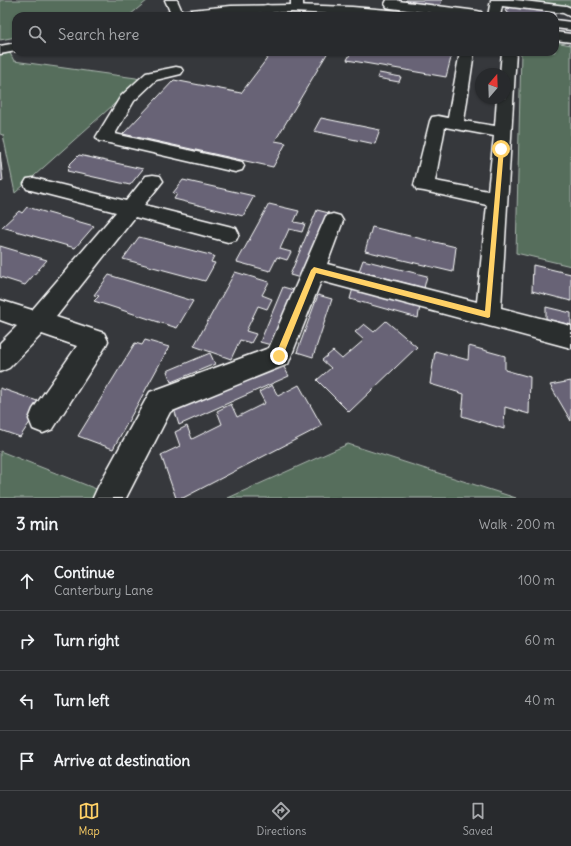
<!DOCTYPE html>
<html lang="en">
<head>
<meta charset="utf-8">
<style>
	:root { --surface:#282a2d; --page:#303235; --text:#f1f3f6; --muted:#a5a7aa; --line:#444649; --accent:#ffd166 }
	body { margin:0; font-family:Delius,sans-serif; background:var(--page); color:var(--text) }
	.compass { position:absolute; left:475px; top:68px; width:36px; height:36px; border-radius:50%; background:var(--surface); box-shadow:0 1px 3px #0004; rotate:19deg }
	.stop { position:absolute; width:12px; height:12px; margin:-9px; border:3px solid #ffd166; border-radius:50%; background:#fff }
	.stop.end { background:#ffd166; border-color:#fff; box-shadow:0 1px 4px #0008 }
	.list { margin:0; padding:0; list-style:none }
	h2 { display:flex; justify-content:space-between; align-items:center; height:52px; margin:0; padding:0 16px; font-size:17px }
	h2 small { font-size:13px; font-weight:400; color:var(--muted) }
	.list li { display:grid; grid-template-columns:26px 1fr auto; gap:12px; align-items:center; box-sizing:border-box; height:60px; padding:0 16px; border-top:1px solid var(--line) }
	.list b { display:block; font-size:15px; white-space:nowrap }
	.list p { margin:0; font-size:13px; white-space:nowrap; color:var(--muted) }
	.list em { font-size:13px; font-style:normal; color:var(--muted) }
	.icon { flex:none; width:22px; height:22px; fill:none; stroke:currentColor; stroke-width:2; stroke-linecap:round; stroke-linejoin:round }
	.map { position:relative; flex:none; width:571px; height:498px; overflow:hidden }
	.search { position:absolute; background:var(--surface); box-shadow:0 1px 3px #0004; left:12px; right:12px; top:12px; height:44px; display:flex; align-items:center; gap:10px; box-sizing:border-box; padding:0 14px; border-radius:12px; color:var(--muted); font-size:15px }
	.sheet { height:292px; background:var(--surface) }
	nav { display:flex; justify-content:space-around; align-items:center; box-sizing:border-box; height:56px; border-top:1px solid var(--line); background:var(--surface); font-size:11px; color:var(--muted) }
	nav a { display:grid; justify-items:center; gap:2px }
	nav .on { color:var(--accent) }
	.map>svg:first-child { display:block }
	.green { fill:#566e5c; stroke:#aab6ae }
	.building { fill:#676476; stroke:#fff }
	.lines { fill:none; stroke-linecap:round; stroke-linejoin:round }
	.minor-casing { stroke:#fff; stroke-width:3 }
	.major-casing { stroke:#fff; stroke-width:3 }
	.minor { fill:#2a2d2e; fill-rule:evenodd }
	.major { fill:#2a2d2e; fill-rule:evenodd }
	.route { fill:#ffd166 }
</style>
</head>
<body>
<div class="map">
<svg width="571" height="498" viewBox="0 0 571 498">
	<rect width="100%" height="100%" fill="#36383c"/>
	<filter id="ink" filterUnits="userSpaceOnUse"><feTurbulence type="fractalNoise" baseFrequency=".025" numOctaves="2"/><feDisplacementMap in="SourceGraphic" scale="8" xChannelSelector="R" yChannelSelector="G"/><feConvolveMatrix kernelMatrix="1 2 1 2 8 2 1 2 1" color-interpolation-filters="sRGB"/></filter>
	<g filter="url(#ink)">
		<path class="green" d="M0 0H148L130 15 126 16H16V37L0 40Z
			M514 0H571V7Z
			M555 42 571 45V266L516 253 521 52H555Z
			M10 53 14 61 136 78 141 80 15 193 3 135 0 134V55Z
			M348 444 516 498H228Z
			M0 451 119 498H0Z"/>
		<path class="building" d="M406 0H442L440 6 405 1Z
			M511 6 554 11 556 20 555 19V16H513L505 11 506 8 509 9Z
			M272 52H328L275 141 286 143 273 167 123 134 174 80 241 93Z
			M351 52H441L452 54 446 77 347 60Z
			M379 73 401 77 399 82 377 78Z
			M321 118 380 130 375 144 314 131Z
			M0 152 3 181 0 182Z
			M79 155 143 169 130 185 67 171 71 167 68 166Z
			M183 180 254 196 243 216 174 199 177 194 173 193Z
			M269 204 299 211 294 222 305 224 302 232 289 229 280 249 291 252 287 260 277 257 270 271 237 262Z
			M27 207 94 226 75 248 2 227 19 211 22 213Z
			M317 210 329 213 304 279 290 275Z
			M372 227 456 247 453 272 365 251Z
			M139 237 214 256 211 262 215 263 205 281 123 259Z
			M0 246 47 260 25 285 0 277Z
			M363 260 427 276 424 288 359 271Z
			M533 265 571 274V301L532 291Z
			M235 272 269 282 262 295 272 299 267 309 258 306 246 331 256 334 251 343 240 340 231 359 194 346Z
			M109 275 193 301 177 328 94 301 99 296 94 295Z
			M283 287 297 291 275 346 260 342Z
			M353 288 420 306 418 318 350 299Z
			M318 295 332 299 313 357 297 352Z
			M546 307 571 313V325L546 319Z
			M386 321 417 347 349 412 317 380 331 368 322 360 333 351 342 359 364 340 355 332 364 324 374 332Z
			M145 340 169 347 113 449 78 436 135 343 142 345Z
			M469 346 505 356V370L530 377 529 414 505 407 504 429 462 416 464 394 430 384 435 351 468 360Z
			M210 353 215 364 171 382 167 371Z
			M281 362 289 376 179 425 174 409Z
			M571 381V421L550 385Z
			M272 385 278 396 299 385 322 426 183 498H176L161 455 180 446 175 432 187 426 192 439 222 424 217 411 231 404 237 417 265 403 259 392Z
			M0 388 43 403 20 437 0 430Z"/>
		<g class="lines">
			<g class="minor-casing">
				<path id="minor" d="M165 0H177L184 16H172Z
					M291 0H303V9L301 12H293L291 9Z
					M387 0H399L398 1 477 11 481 12 483 16H455L391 8 387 7 385 4Z
					M491 0H515L566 6 571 8V17L563 13 502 6 500 16H488Z
					M267 5 271 6 273 9 272 16H260L263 6Z
					M555 20 571 22V30L555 28Z
					M460 52H474L464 121 495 126 497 98H505V74H500L502 52H516L501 308 571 326V348L321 281 288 364 170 412 126 498H93L98 487 150 392 269 348 326 216 333 214 340 216 343 221 327 264 477 302 487 205 424 191 417 190 414 185 430 121 432 117 438 116 448 118ZM445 127 494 136 488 191 435 181Z
					M176 67 181 68 183 71 181 74 156 80 134 101 115 134 242 162 244 166 242 170 235 172 105 142 99 141 96 137 121 96 146 73Z
					M153 175 160 176 163 181 144 205 236 228 239 234 236 240 228 242 135 217 56 317 104 333 108 341 104 349 53 429 43 433 33 429 29 419 33 409 77 346 42 334 9 368 0 372V343L17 326 0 320V300L32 310 116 212 27 189 24 184 27 179 34 178 126 201 146 176Z"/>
			</g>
			<g class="major-casing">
				<path id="major" d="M292 5 352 7 412 12 416 13 418 16H373L292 12 165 16 167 13 171 12 231 6Z
					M555 32 571 34V42L555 40Z
					M16 43V51L0 54V46Z"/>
			</g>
			<use href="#minor" class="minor"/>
			<use href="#major" class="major"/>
		</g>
	</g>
	<path class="route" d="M499 148 504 149 490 317 488 318 316 273 282 358H276L275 356 311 270 314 267 485 311Z"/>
</svg>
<svg class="compass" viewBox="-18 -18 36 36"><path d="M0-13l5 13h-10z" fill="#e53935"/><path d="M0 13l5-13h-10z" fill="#a5a7aa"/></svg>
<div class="stop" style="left:501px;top:149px"></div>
<div class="stop end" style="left:279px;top:356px"></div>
<div class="search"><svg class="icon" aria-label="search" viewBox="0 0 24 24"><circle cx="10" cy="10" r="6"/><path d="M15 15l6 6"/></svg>Search here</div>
</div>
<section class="sheet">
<h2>3 min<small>Walk · 200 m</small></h2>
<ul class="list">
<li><svg class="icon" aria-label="ahead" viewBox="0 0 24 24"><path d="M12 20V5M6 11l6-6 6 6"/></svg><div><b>Continue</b><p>Canterbury Lane</p></div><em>100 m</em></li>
<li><svg class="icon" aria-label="right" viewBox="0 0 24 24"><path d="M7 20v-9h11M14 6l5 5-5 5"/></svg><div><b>Turn right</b></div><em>60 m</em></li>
<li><svg class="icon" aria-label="left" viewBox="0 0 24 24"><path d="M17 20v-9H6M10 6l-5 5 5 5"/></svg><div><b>Turn left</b></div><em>40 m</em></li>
<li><svg class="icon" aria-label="arrive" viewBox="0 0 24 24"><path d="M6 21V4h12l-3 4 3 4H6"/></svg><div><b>Arrive at destination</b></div></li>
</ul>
</section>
<nav>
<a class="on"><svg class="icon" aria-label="map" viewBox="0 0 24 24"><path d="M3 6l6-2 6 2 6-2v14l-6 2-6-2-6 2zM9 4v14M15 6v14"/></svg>Map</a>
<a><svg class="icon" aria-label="directions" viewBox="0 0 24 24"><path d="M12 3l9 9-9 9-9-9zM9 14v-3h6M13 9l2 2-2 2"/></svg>Directions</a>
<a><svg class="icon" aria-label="saved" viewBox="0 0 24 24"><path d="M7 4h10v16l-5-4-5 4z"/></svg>Saved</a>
</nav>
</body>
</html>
